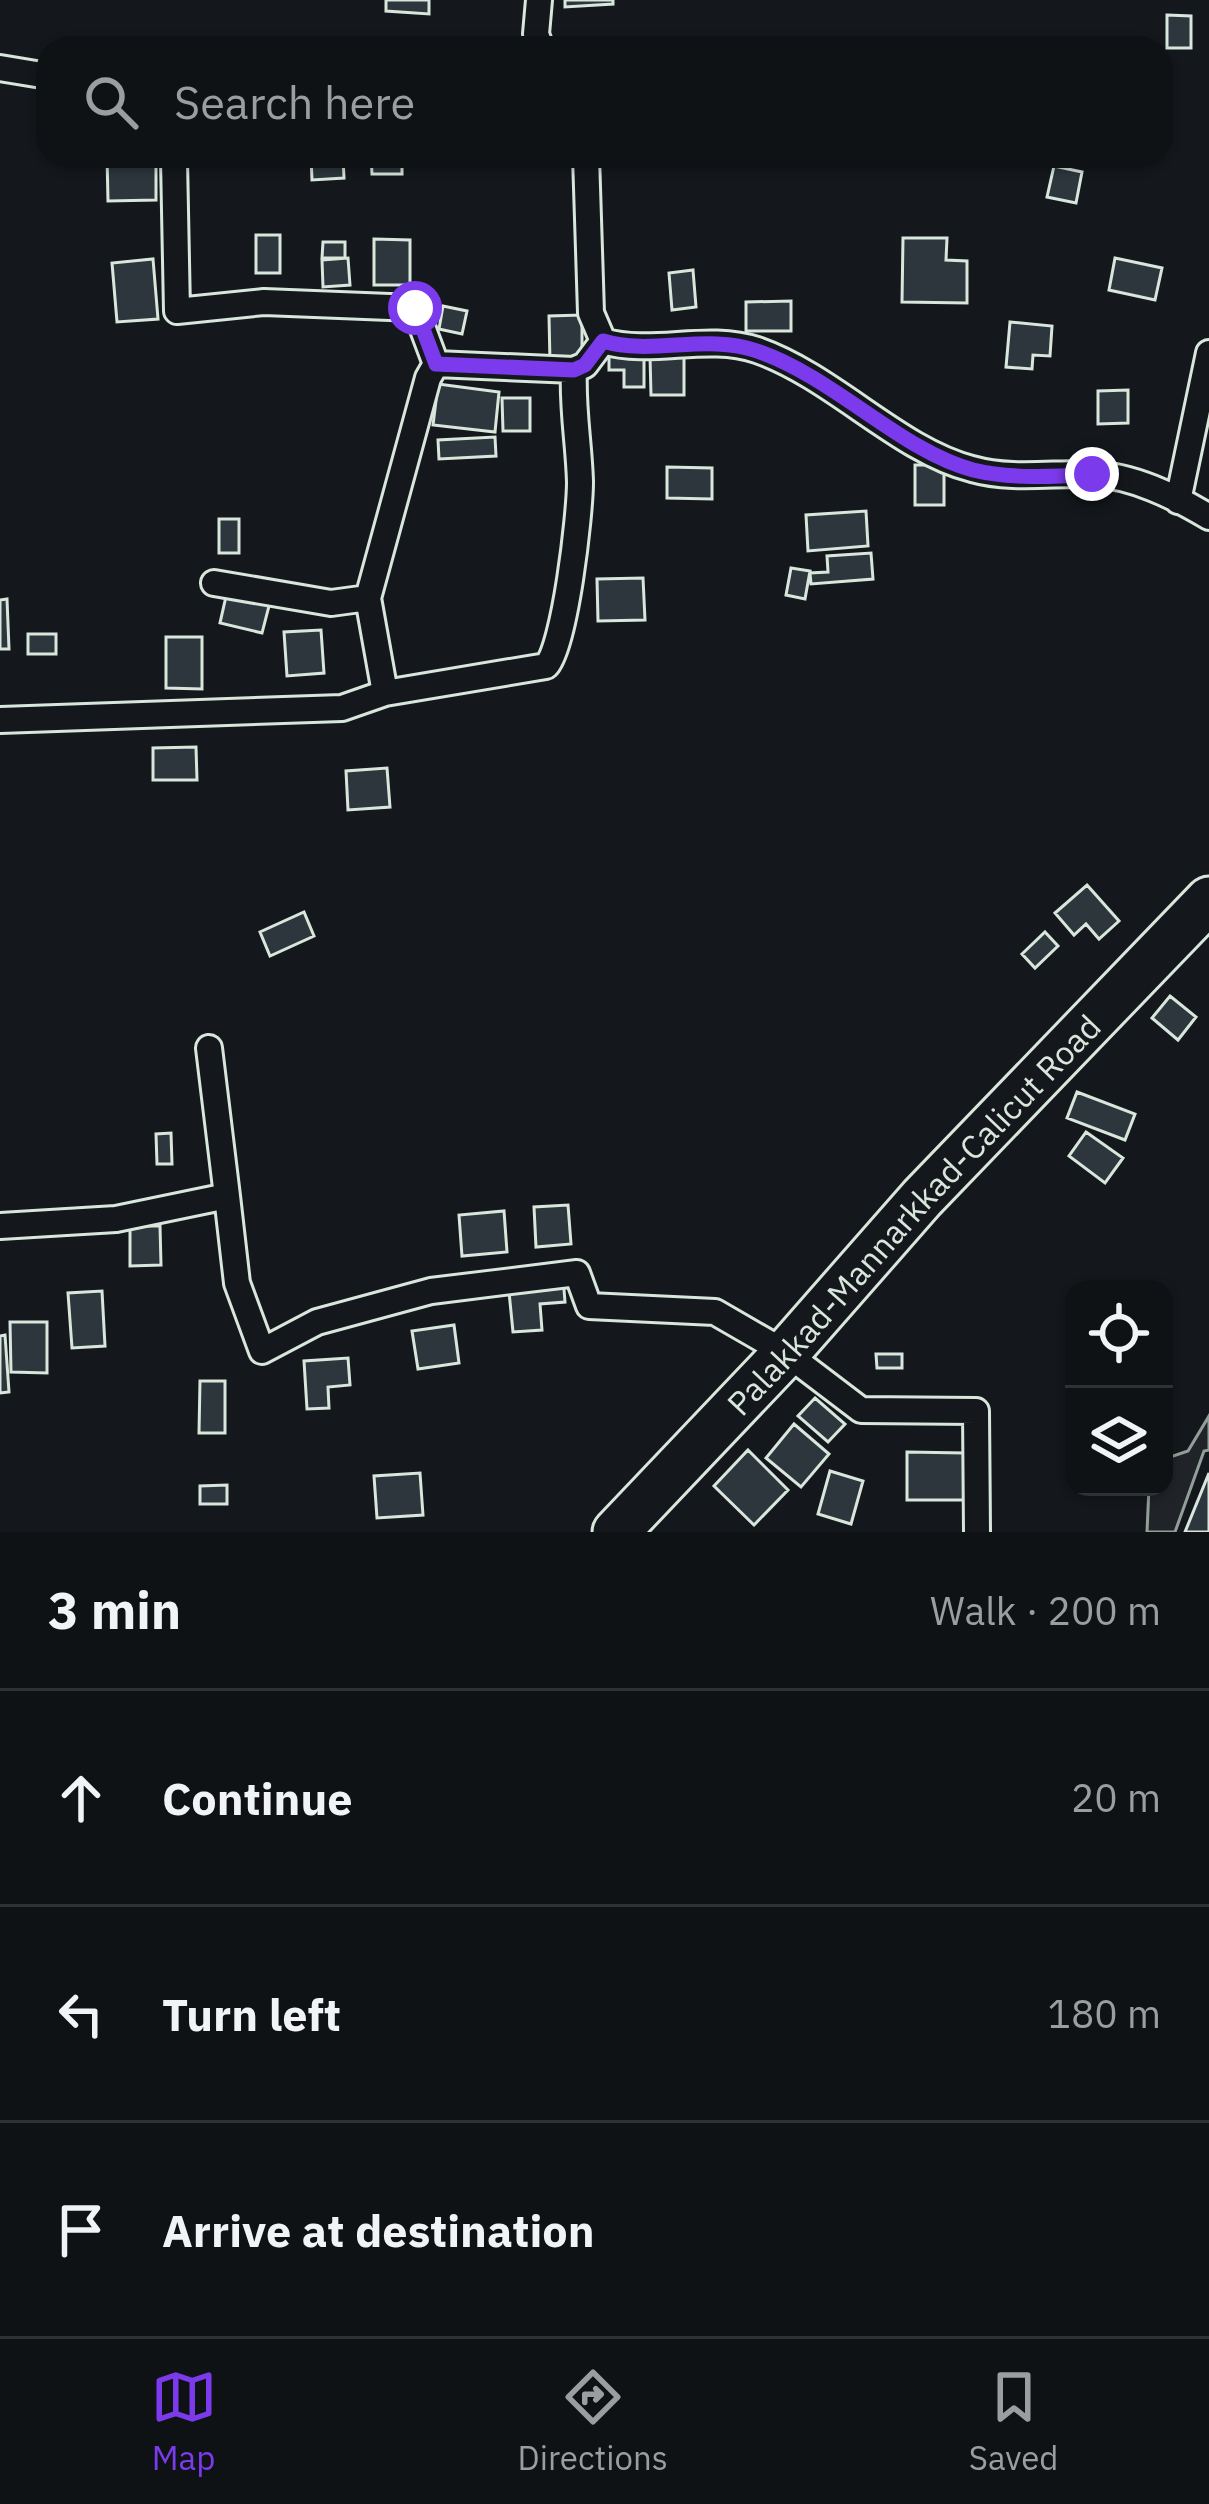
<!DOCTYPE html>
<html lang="en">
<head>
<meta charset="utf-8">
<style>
	:root { --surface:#0f1215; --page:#1d2022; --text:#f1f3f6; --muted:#9b9ea0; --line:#2f3234; --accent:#7c3aed }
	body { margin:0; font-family:"IBM Plex Sans",sans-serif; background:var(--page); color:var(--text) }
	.controls { position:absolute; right:36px; bottom:36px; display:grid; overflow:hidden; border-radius:24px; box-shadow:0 3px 9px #0004 }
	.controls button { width:108px; height:108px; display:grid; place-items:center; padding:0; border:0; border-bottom:3px solid var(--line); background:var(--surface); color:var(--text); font:60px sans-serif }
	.stop { position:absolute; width:36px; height:36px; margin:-27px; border:9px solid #7c3aed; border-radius:50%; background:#fff }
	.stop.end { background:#7c3aed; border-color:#fff; box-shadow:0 3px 12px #0008 }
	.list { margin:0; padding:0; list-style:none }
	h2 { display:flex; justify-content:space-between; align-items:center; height:156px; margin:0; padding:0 48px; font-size:51px }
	h2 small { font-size:39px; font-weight:400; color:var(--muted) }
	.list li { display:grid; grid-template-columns:78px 1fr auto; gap:36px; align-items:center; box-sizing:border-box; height:216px; padding:0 48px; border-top:3px solid var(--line) }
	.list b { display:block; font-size:45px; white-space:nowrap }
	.list em { font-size:39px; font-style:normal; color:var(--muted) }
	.icon { flex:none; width:66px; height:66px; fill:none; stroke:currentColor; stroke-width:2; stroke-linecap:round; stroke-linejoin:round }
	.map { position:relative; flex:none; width:1209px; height:1532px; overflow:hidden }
	.search { position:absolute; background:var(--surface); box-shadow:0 3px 9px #0004; left:36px; right:36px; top:36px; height:132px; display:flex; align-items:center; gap:30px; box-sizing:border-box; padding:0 42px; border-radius:36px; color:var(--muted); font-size:45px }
	.sheet { height:804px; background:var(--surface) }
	nav { display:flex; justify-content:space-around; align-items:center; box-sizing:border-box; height:168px; border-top:3px solid var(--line); background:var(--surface); font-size:33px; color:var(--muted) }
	nav a { display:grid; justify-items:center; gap:6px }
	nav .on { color:var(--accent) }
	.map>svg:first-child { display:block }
	.green { fill:#202428; stroke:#939e99; stroke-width:3 }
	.building { fill:#2c363c; stroke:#d8e6dc; stroke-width:3 }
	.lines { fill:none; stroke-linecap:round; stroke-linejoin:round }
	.street-casing { stroke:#d8e6dc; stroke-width:30 }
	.highway-casing { stroke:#d8e6dc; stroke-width:51 }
	.street { stroke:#14181c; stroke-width:24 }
	.highway { stroke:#14181c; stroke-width:45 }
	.route { stroke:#7c3aed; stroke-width:15 }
	.labels { text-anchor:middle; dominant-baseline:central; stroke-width:9; stroke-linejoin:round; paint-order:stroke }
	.street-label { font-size:33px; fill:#d8e6dc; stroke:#14181c }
</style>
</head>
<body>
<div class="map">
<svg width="1209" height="1532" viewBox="0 0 1209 1532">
	<rect width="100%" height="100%" fill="#14181c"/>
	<path class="green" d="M1209 1416V1450L1204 1451 1175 1532H1147L1149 1487H1164V1459L1188 1451Z"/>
	<path class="building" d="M386 0H429V14L386 11Z
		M565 0H613V4L565 7Z
		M1167 15 1191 16V48H1167Z
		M107 156H156V200L108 201Z
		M311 156H343L344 178 312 180Z
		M371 156H402V174H372Z
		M1054 166 1082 172 1076 203 1047 197Z
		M256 235H280V273H256Z
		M903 238H947L946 260 967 261V303L902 302Z
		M374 239 410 240V285H374Z
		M323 242H345V258H322Z
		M348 258 350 285 323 287 322 260Z
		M1115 258 1162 268 1155 300 1109 290Z
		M153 259 158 319 117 322 112 263Z
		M693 270 696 307 672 310 669 273Z
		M791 301V331H746V302Z
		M443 306 467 311 462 334 439 329Z
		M582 315V362H550L549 316Z
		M1010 322 1052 326 1050 356 1033 355 1032 369 1006 367Z
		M644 355V387H624V370H609V356Z
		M650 356 684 357V395H651Z
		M438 384 499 392 495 432 433 425Z
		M1128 390V423L1098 424V391Z
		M502 398H530V431H503Z
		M495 437 496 456 439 459 438 440Z
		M915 465H944V505H915Z
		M667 467 712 468V499L667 498Z
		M866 511 868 546 808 551 806 515Z
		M219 519H239V553H219Z
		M871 553 873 579 811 584 810 573 828 572 827 556Z
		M791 568 810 571 805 599 786 595Z
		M643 578 645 620 598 621 597 579Z
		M227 592 270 602 262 633 220 623Z
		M7 599 9 649H0V600Z
		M321 630 324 673 287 676 284 632Z
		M28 634H56V654H28Z
		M166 637H202V689L166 688Z
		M196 747 197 780H153V748Z
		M387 768 390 807 348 810 346 771Z
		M1087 885 1119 921 1099 939 1086 924 1074 935 1055 913Z
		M304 912 314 936 270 956 260 932Z
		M1045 932 1058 946 1035 968 1022 954Z
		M1170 996 1196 1017 1178 1040 1152 1018Z
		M1077 1092 1135 1114 1125 1140 1067 1118Z
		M1086 1132 1123 1158 1105 1183 1069 1156Z
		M171 1133 172 1164H157L156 1134Z
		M568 1205 571 1244 536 1247 534 1207Z
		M504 1211 507 1252 462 1256 459 1215Z
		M130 1226H160L161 1265 130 1266Z
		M563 1277 565 1302 540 1304 542 1330 513 1332 508 1282Z
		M102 1291 105 1346 72 1348 68 1293Z
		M10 1322H47V1373L11 1372Z
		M454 1325 459 1363 418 1369 412 1331Z
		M5 1335 9 1392 0 1393V1336Z
		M876 1354H902V1368H877Z
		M348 1358 350 1385 328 1387 329 1408 307 1409 304 1361Z
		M200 1381H225V1433H199Z
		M815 1398 845 1424 828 1442 798 1416Z
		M794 1424 829 1454 801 1487 766 1458Z
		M748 1450 788 1490 754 1525 714 1486Z
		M907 1452 964 1453V1500H907Z
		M830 1471 863 1481 851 1524 818 1514Z
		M420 1473 423 1515 377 1518 374 1476Z
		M1209 1473V1532H1185Z
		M227 1485V1504H200V1486Z"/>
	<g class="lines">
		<g class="street-casing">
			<path id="street" d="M539 0 536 34 541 48
				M0 68 48 76
				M586 156 591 313 603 341C653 356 706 333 757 350 834 377 898 450 972 469 1011 480 1051 473 1090 474 1132 475 1174 496 1209 517
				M174 160 177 311 264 302 415 308 436 364
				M1178 501 1209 353
				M214 583 331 603 368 598
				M385 693 368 598 428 378 436 364 574 370 585 365 603 341
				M0 720 342 708 385 693 546 666C565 647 580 514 580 482 579 444 572 408 574 370
				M209 1048 227 1196
				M0 1226 116 1219 227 1196 237 1283 262 1351 317 1322 431 1291 577 1273 589 1306 715 1312 786 1353 861 1410 976 1411 977 1532"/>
		</g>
		<g class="highway-casing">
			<g id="highway">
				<path id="s1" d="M616 1532 786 1353 922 1198 1209 900"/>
			</g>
		</g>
		<use href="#street" class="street"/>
		<use href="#highway" class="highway"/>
	</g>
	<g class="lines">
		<path class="route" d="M415 308 436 364 574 370 585 365 603 341C653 356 706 333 757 351 834 377 901 451 973 470 1011 479 1053 477 1092 474"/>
	</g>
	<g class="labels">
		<g class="street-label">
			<text stroke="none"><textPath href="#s1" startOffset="435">Palakkad-Mannarkkad-Calicut Road</textPath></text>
		</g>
	</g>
</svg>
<div class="controls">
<button><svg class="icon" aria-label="locate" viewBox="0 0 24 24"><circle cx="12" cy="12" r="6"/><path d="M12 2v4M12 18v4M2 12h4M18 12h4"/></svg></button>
<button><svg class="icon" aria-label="layers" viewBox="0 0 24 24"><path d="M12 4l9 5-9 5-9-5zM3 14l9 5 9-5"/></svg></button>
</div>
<div class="stop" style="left:415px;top:308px"></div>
<div class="stop end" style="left:1092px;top:474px"></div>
<div class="search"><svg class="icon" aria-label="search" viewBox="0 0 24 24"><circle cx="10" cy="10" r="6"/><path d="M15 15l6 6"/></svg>Search here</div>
</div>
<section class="sheet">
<h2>3 min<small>Walk · 200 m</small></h2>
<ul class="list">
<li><svg class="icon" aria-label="ahead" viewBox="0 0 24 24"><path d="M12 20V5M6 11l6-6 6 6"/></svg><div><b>Continue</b></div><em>20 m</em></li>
<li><svg class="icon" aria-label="left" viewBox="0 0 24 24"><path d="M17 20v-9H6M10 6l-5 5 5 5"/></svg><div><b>Turn left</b></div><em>180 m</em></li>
<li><svg class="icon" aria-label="arrive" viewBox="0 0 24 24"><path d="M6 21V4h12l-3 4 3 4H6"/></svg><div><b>Arrive at destination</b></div></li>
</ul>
</section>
<nav>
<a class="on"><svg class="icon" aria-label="map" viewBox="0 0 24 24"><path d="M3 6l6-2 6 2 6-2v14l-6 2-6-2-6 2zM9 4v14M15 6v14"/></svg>Map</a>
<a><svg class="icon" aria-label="directions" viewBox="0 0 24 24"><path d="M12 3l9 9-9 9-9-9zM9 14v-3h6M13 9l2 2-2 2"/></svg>Directions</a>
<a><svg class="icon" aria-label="saved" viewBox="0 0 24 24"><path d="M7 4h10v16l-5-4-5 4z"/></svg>Saved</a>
</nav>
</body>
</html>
